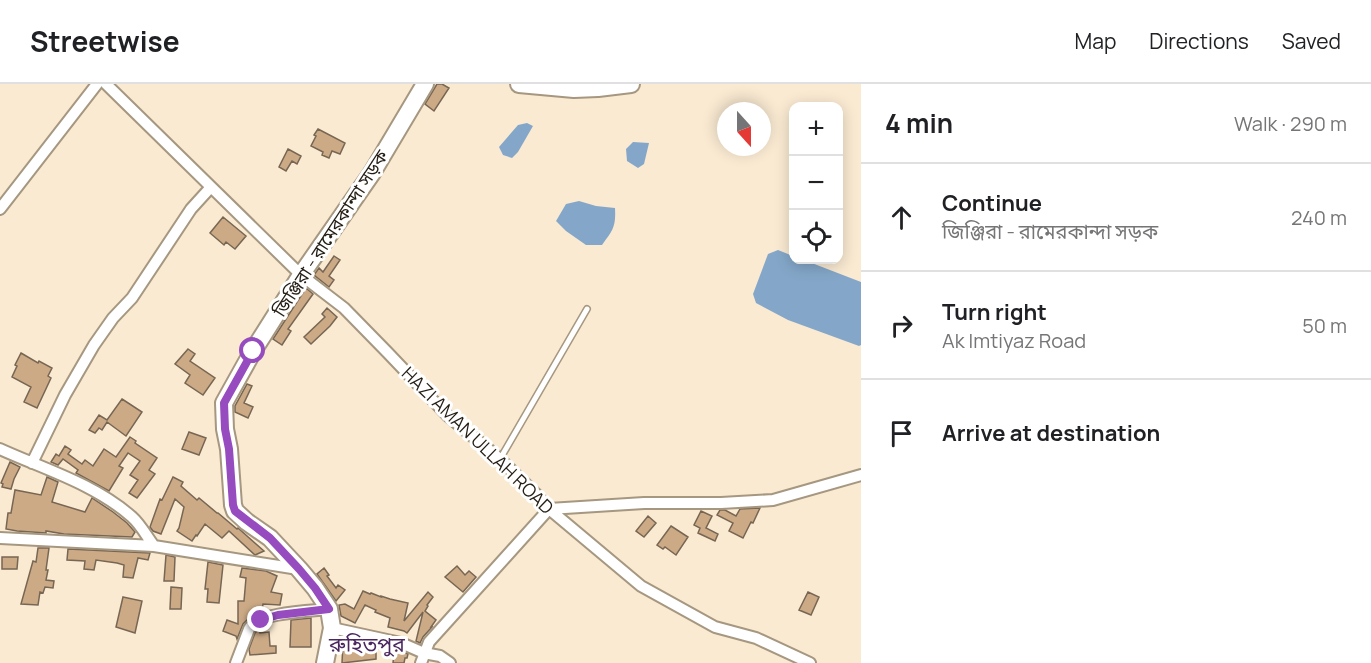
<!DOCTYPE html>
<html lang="en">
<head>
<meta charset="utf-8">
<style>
	:root { --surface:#fff; --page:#f2f2f2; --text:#202124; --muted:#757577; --line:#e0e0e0 }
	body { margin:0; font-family:Manrope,"Noto Sans Bengali",sans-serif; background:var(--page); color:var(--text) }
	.controls { position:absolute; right:18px; top:18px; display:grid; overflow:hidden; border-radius:12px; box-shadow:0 3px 15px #0003 }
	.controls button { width:54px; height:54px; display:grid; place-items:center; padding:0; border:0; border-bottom:2px solid var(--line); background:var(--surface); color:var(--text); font:30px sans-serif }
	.compass { position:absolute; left:717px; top:18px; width:54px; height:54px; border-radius:50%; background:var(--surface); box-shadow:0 3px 15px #0003; rotate:159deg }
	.stop { position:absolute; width:18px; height:18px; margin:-14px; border:4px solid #964cbf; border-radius:50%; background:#fff }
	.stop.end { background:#964cbf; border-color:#fff; box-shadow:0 2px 6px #0008 }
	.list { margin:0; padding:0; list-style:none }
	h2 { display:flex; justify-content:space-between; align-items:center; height:78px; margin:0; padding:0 24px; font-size:26px }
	h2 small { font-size:20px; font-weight:400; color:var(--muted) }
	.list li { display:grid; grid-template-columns:39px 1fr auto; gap:18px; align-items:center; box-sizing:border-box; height:108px; padding:0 24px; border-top:2px solid var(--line) }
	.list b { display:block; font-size:22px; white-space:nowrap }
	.list p { margin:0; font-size:20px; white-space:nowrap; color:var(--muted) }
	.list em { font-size:20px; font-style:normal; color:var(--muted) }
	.icon { flex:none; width:33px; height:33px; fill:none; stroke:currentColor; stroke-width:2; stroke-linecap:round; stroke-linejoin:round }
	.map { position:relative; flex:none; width:861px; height:579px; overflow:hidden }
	header { display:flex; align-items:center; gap:36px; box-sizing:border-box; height:84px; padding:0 30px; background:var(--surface); border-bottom:2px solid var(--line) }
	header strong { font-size:28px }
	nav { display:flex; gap:33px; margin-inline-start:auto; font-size:21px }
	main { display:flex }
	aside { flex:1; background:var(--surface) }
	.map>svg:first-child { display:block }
	.water { fill:#84a7c9 }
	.building { fill:#ccaa86; stroke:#776653; stroke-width:1.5 }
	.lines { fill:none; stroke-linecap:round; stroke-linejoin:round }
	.service-casing { stroke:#a69780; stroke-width:8 }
	.minor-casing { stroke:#a69780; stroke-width:14 }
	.primary-casing { stroke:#a69780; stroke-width:20 }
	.service { stroke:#fff; stroke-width:5 }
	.minor { stroke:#fff; stroke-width:10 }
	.primary { stroke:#fff; stroke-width:16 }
	.route { stroke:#964cbf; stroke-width:8 }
	.labels { text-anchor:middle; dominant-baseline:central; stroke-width:6; stroke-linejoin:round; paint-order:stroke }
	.street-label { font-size:18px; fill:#231d14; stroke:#fff }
	.quarter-label { font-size:21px; fill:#4a275e; stroke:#fff }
</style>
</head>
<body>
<header>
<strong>Streetwise</strong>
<nav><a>Map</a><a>Directions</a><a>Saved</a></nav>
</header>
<main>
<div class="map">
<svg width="861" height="579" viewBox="0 0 861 579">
	<rect width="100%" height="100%" fill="#faead2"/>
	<path class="water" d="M527 39 533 42 518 68 512 74 503 71 499 63 518 41Z
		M633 58 649 59 644 80 638 84 627 77 626 65Z
		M579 117 596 122 615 124C616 143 613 146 602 161H586L566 147 556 137 566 120Z
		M778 166 793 172 794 176H804L861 198V261L859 262 788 236 756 219 753 210 768 170Z"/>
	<path class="building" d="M437 0H442L449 4 434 27 425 20Z
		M318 45 345 59 340 70 332 67 329 74 322 71 323 68 311 62 316 52 314 51Z
		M288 65 301 72 297 80 292 77 286 87 279 83Z
		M223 133 246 152 235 165 226 158 224 161 210 149Z
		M334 172 340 176 329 192 334 196 329 203 314 191 319 184 323 188Z
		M306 204 313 210 288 245 291 247 282 261 273 255Z
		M327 224 337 233 330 242 311 260 304 253 325 233 322 230Z
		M188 265 195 270 190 277 215 294 203 311 185 299 190 291 175 280Z
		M21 269 38 279 39 277 52 284 48 292 51 294 37 324 24 318 31 303 12 293 17 282 15 281Z
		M247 300 252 302 244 319 253 323 248 334 235 328V322Z
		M122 315 142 328 126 352 107 338 102 346 99 344 95 349 89 346 99 331 107 336Z
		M189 348 206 354 199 371 182 365Z
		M130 353 136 357 135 359 157 374 149 386 155 390 137 414 129 409 138 396 130 391 140 377 128 369 119 382 123 384 109 407 76 389 78 386 63 375 58 381 51 378 56 370 59 372 65 362 71 366 68 370 82 380 85 376 93 382 104 365 116 373Z
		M10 378 20 383 14 395 11 405 2 403 3 400 1 399Z
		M47 393 58 398 52 418 85 428 92 414 113 428 127 439 135 448 132 453 64 450 46 447V449L17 447 6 445 8 429H11L15 406 41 411Z
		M173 393 183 398 181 402 197 416 199 414 217 429H218L237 445 238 444 264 467 255 471 229 447 222 454 205 440 197 452 196 451 192 457 177 447 179 444 184 423 175 415 161 450 153 447 150 443 160 415 162 416Z
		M760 424 753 439 751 438 743 454 729 447 733 439 717 431 720 426H725L736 432 740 425Z
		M701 427 712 432 706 444 718 450 715 457 698 449 700 444 694 441Z
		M648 432 656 439 644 453 636 447Z
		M671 442 688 453 676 471 665 463 663 465 657 461Z
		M38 464H49L46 486H48L46 496 54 497 53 504 45 503 43 509 40 508 38 521 21 520 33 477 36 478Z
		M68 465 150 469 148 476 138 474 133 494 123 493 124 481 117 479 96 476 94 486 84 485 85 477 67 476Z
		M166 471 175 473 174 497H164Z
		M2 473H18L17 485H2Z
		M208 478 223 481 219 519 207 518 208 505H205Z
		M457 482 465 491 469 487 476 493 463 508 445 493Z
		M242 484 266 487 277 492 271 508 282 510 280 521 263 520 262 527 256 528V530L249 534 243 540 237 555 236 552 223 547 227 536 238 540V517H244L246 494 240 493Z
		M324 484 329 491 327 492 336 504 338 501 345 506 336 517 317 490Z
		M171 503 182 504 181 525H170Z
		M363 507 370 510 371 509 381 513V512L390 515 408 519 404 537 428 508 433 513 427 521 428 522 425 527 436 536 431 543H432L423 553 420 559 416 557 423 528 407 549 404 547 388 543 390 534 375 528 376 526 365 521 355 539 341 532 339 521 345 520 354 525Z
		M808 508 819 513 811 531 799 526Z
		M123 513 142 517 135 549 116 543Z
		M311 534V563H290L291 536Z
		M259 545 260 549 269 548 270 562H276V569L250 571 249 565 255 549Z
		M341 554 399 566 408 570 407 574H405L404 579H393L394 569 376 564V575L342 579 343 559H340Z"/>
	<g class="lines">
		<g class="service-casing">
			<path id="service" d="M500 375 587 225"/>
		</g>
		<g class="minor-casing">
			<path id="minor" d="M106 0 301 191 344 224 388 269 447 331 500 375 536 410 549 425 641 502 715 543 756 554 810 579
				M0 125 97 0
				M0 365C44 385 95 400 132 433 141 441 147 453 154 462
				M32 379 65 311 94 261 113 234 132 214 191 125 211 103
				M0 454 154 462 298 485
				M332 544 401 559 424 569 440 572 450 579
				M236 579 249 545C258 528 310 527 329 525
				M421 579 429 558 549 425 644 419H721L773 416 861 391"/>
		</g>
		<g class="primary-casing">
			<path id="primary" d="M519 0 574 5 598 4 631 0
				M325 579 332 544 329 525 315 504 299 485 270 454 247 438 235 427 233 421 229 365 225 345 224 319 253 267 301 191 372 89 425 0"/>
		</g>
		<use href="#service" class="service"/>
		<use href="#minor" class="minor"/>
		<use href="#primary" class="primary"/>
	</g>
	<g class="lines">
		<path class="route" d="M253 267 224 319 225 345 229 365 233 421 235 427 270 454 299 485 315 504 329 525 278 531 261 536"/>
	</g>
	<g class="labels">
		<g class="street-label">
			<text transform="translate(330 149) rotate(-57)">জিঞ্জিরা - রামেরকান্দা সড়ক</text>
			<text transform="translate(478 356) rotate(44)">HAZI AMAN ULLAH ROAD</text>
		</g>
		<g class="quarter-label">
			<text x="367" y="560">রুহিতপুর</text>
		</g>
	</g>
</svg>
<div class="controls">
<button>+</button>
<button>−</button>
<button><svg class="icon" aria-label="locate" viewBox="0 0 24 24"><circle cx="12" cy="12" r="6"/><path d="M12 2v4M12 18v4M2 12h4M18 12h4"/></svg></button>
</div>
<svg class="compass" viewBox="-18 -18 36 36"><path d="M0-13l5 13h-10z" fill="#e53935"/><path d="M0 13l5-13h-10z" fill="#757577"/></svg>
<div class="stop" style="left:253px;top:267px"></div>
<div class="stop end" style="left:261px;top:536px"></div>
</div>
<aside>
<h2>4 min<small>Walk · 290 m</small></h2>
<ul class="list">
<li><svg class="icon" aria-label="ahead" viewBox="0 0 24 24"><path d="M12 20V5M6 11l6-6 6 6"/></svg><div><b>Continue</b><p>জিঞ্জিরা - রামেরকান্দা সড়ক</p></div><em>240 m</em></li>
<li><svg class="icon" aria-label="right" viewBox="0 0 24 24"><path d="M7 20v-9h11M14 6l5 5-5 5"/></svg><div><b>Turn right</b><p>Ak Imtiyaz Road</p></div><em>50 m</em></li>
<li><svg class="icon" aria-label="arrive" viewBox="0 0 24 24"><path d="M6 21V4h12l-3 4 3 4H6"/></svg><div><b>Arrive at destination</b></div></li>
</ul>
</aside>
</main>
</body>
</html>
